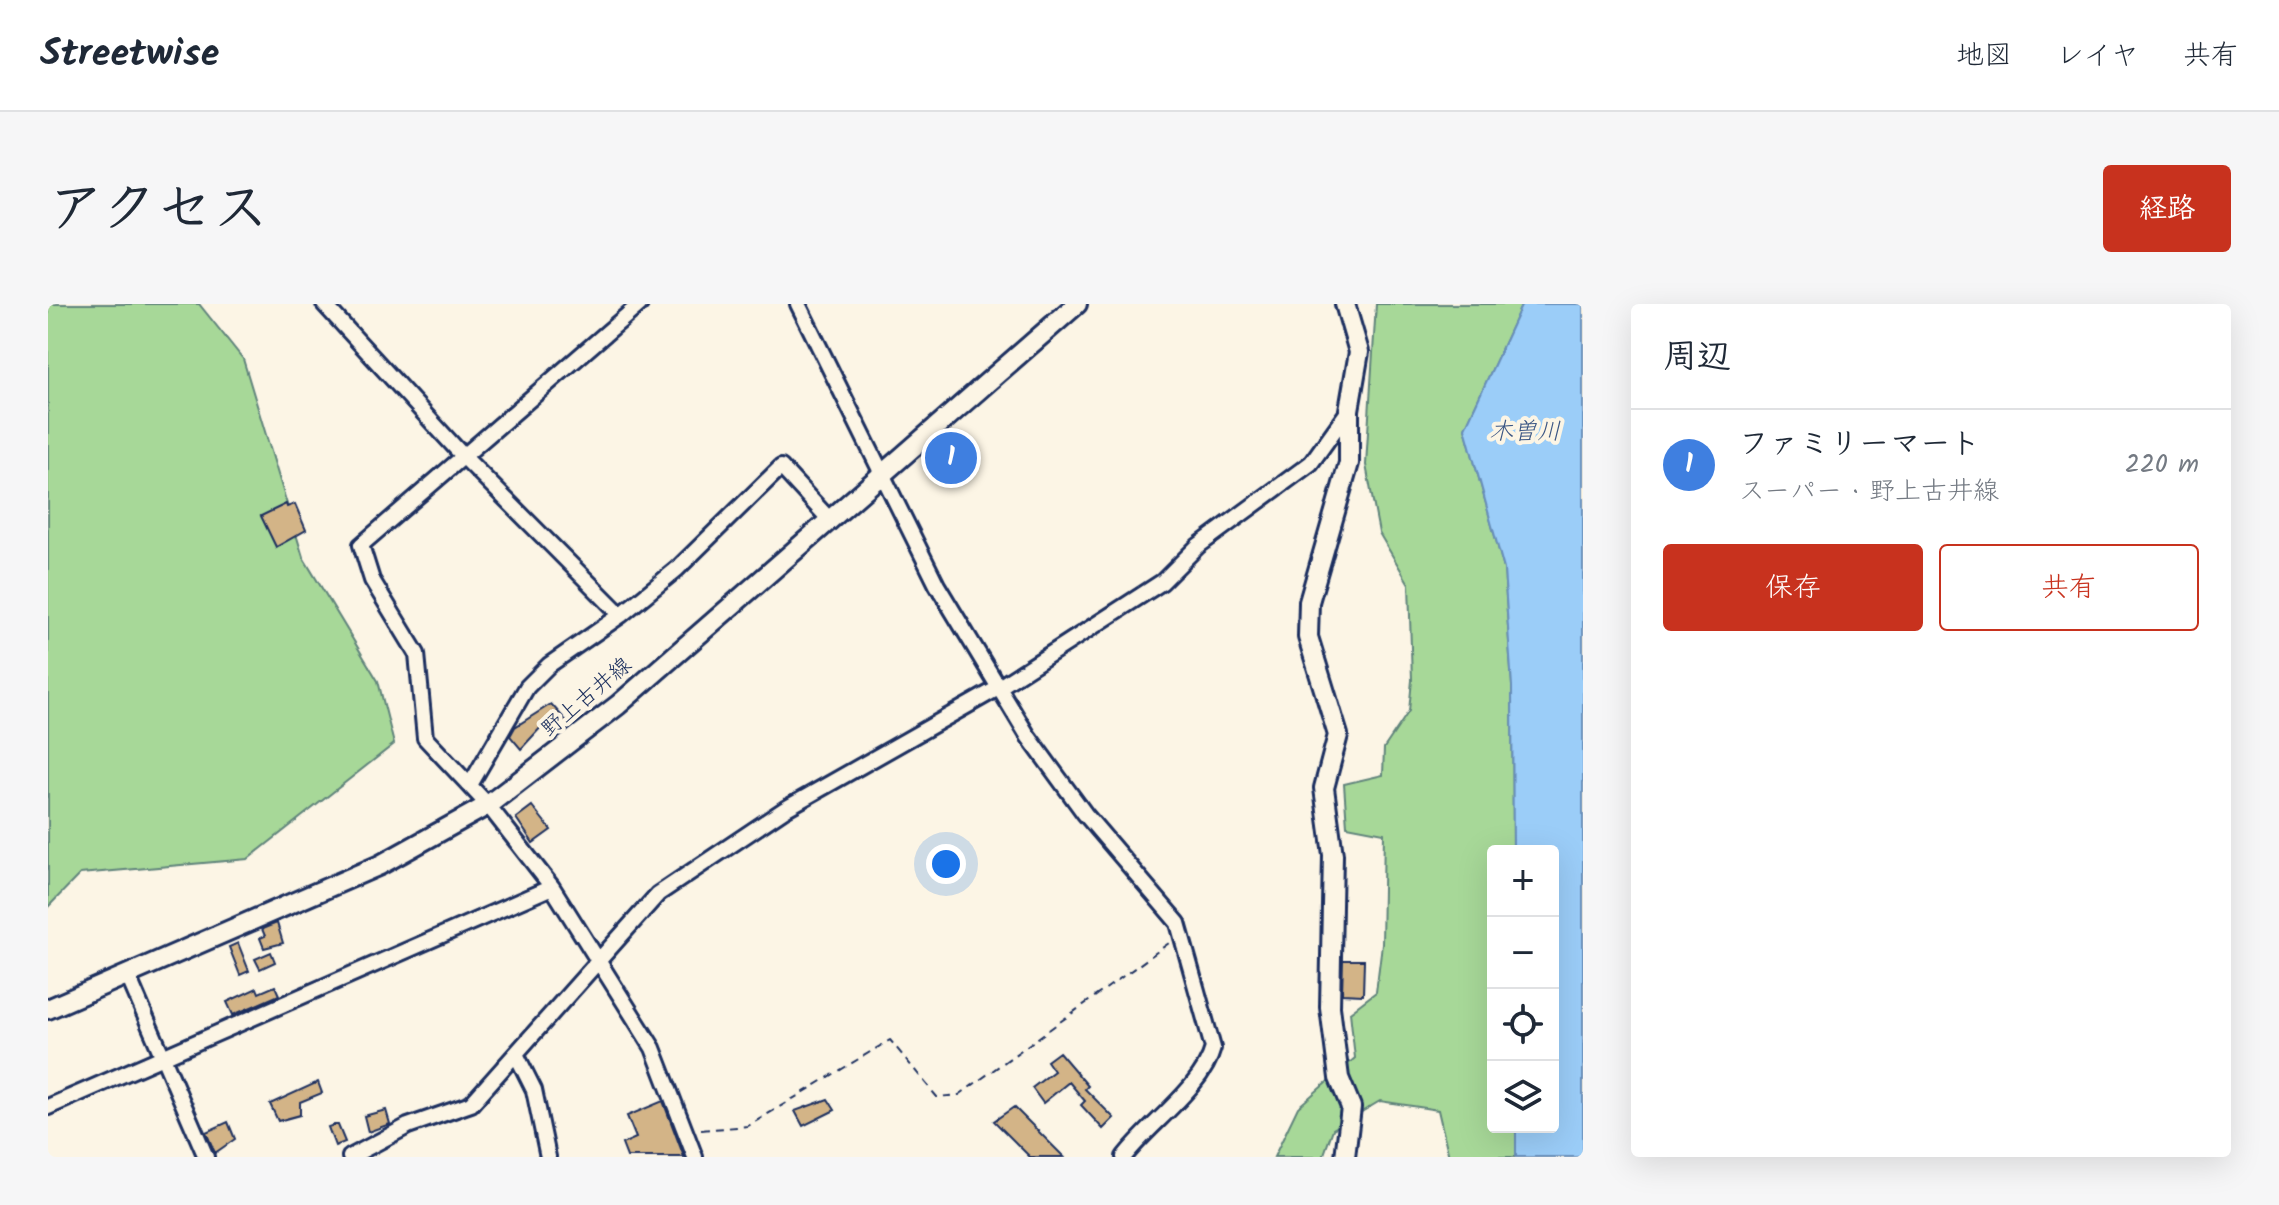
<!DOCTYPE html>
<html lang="ja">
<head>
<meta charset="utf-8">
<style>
	:root { --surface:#fff; --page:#f6f6f7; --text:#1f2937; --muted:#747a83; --line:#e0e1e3; --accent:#c8321e }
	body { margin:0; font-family:Kalam,"Klee One",sans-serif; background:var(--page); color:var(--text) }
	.controls { position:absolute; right:24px; bottom:24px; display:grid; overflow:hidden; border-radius:8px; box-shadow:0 8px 32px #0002 }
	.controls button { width:72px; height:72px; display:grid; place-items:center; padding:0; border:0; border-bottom:2px solid var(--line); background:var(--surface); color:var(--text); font:40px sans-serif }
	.you { position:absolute; left:898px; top:560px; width:28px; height:28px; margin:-20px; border:6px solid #fff; border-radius:50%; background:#1a73e8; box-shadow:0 0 0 12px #1a73e833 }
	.badge { display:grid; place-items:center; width:52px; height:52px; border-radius:50%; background:var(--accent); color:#fff; font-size:26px; font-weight:700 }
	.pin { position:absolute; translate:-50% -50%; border:4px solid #fff; box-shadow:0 2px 8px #0006 }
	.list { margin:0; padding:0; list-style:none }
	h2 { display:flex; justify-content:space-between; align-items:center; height:104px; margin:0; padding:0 32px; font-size:34px }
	h2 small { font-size:26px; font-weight:400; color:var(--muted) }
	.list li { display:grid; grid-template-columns:52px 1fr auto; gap:24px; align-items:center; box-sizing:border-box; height:112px; padding:0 32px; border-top:2px solid var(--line) }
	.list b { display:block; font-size:30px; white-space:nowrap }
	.list p { margin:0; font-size:26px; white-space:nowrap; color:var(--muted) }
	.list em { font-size:26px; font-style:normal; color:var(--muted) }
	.actions { display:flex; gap:16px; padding:24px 32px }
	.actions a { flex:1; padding:18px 0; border:2px solid var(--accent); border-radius:8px; text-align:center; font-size:28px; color:var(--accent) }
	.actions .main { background:var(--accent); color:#fff }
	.icon { flex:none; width:44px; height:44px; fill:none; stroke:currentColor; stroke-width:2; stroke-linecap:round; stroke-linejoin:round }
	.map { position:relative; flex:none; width:1535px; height:853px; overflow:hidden; border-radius:8px }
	header { display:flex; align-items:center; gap:48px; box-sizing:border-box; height:112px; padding:0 40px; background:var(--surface); border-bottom:2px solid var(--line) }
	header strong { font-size:38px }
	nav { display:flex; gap:44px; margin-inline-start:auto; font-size:28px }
	.intro { display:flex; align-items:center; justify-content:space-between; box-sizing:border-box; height:192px; padding:0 48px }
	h1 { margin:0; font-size:56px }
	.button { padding:20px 36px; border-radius:8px; background:var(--accent); color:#fff; font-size:28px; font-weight:700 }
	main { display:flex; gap:48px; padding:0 48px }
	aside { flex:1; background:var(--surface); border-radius:8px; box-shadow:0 8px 32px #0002 }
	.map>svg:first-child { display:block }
	.green { fill:#a7d898; stroke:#61847b; stroke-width:2 }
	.water { fill:#9bcdf8; stroke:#688eba; stroke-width:2 }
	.building { fill:#d3b487; stroke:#1b2f5e; stroke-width:2 }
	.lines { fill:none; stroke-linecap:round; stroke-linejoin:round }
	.street-casing { stroke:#1b2f5e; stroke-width:20 }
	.secondary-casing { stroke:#1b2f5e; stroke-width:24 }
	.path { stroke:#1b2f5e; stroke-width:2; stroke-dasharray:8 6; stroke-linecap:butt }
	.street { stroke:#fcf5e5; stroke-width:14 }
	.secondary { stroke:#fcf5e5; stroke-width:18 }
	.labels { text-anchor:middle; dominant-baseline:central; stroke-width:8; stroke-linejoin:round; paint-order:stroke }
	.street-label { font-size:22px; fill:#1b2f5e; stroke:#fcf5e5 }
	.water-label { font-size:24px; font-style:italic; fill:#3b5684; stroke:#fcf5e5 }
</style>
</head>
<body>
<header>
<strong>Streetwise</strong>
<nav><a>地図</a><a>レイヤ</a><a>共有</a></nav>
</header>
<div class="intro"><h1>アクセス</h1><a class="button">経路</a></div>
<main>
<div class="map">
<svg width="1535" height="853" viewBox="0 0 1535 853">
	<rect width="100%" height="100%" fill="#fcf5e5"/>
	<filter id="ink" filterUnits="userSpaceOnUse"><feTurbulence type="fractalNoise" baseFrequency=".0125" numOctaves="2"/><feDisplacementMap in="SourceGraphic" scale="16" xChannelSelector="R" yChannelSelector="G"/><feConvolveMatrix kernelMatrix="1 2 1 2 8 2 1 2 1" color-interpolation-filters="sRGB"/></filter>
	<g filter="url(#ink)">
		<path class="green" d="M0 0H151L195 55 255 253 330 377 346 440 200 555 32 570 0 603Z
			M1328 0H1474L1417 124 1456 265 1464 382 1465 547H1445V823H1468V853H1401L1390 806 1332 797 1285 825 1275 853H1226L1250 803 1307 754 1302 708 1328 688 1334 640 1336 529 1299 522 1296 480 1335 471 1336 444 1361 407 1364 376 1361 280 1331 229 1318 161Z"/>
		<path class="water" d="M1474 0H1535V853H1468V823H1505V547H1465L1464 382 1456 265 1417 124Z"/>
		<path class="building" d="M238 200 239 203 247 200 258 226 228 243 213 212Z
			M503 400 523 422 514 429 507 418 498 425 495 421 473 445 462 432 467 423Z
			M484 502 503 526 485 539 468 514Z
			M229 619 235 639 216 644 212 634 217 632 214 625Z
			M190 639 201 667 192 671 181 643Z
			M223 648 227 658 212 665 207 655Z
			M1295 656H1316L1315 691 1294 690Z
			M227 682 231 691 185 711 179 698 209 684 211 689Z
			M1011 748 1040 782 1037 785 1066 814 1055 825 1033 801 1037 797 1021 778 995 799 984 784 1006 767 999 757Z
			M270 778 274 789 252 798V811L230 817 222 800Z
			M780 795 787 806 755 822 747 807Z
			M615 797 636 853H579L574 840 588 834 579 812Z
			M966 803 1016 853H982L946 817Z
			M338 806 342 820 320 828 316 812Z
			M180 818 187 835 167 849 158 828Z
			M286 821H290L297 838 287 842 280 823Z"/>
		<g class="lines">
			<g class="street-casing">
				<path id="street" d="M276 0 416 153 573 311
					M592 0 313 241 324 276 369 350 377 434 440 501 504 583 605 744 647 853
					M750 0 889 281 980 432 1037 510 1130 619 1165 744C1155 783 1101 820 1076 853
					M422 481 479 383 501 361 573 311 629 265 733 163 781 215
					M80 672 158 853
					M468 750 486 786 500 853
					M0 803 504 583
					M302 853 360 822 423 800 610 590 737 505 945 387 1114 278 1150 242 1263 159 1301 106"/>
			</g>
			<g class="secondary-casing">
				<path id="secondary" d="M0 705 332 561 440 501 570 401 1029 0
					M1297 853 1303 803 1291 774 1282 703 1285 551 1276 484 1290 431 1260 333 1261 298 1301 159V106L1311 48 1297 0"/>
			</g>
			<path class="path" d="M653 826 700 822 842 736 889 793 911 791 1121 639"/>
			<use href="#street" class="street"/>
			<use href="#secondary" class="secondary"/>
		</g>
	</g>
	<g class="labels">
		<g class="street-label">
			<text transform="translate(539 394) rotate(-40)">野上古井線</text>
		</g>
		<g class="water-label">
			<text x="1477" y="128">木曽川</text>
		</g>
	</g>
</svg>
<div class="controls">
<button>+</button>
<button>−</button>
<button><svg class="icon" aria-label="locate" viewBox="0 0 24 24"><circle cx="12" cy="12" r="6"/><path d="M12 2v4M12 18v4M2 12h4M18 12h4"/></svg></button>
<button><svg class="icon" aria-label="layers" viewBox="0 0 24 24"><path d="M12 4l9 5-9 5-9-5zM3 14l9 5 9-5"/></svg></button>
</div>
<div class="you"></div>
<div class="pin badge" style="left:903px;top:154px;background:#3f7fe0">1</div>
</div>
<aside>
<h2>周辺<small></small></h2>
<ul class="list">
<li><span class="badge" style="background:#3f7fe0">1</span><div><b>ファミリーマート</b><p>スーパー · 野上古井線</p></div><em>220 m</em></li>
</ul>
<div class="actions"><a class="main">保存</a><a>共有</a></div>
</aside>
</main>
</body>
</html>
